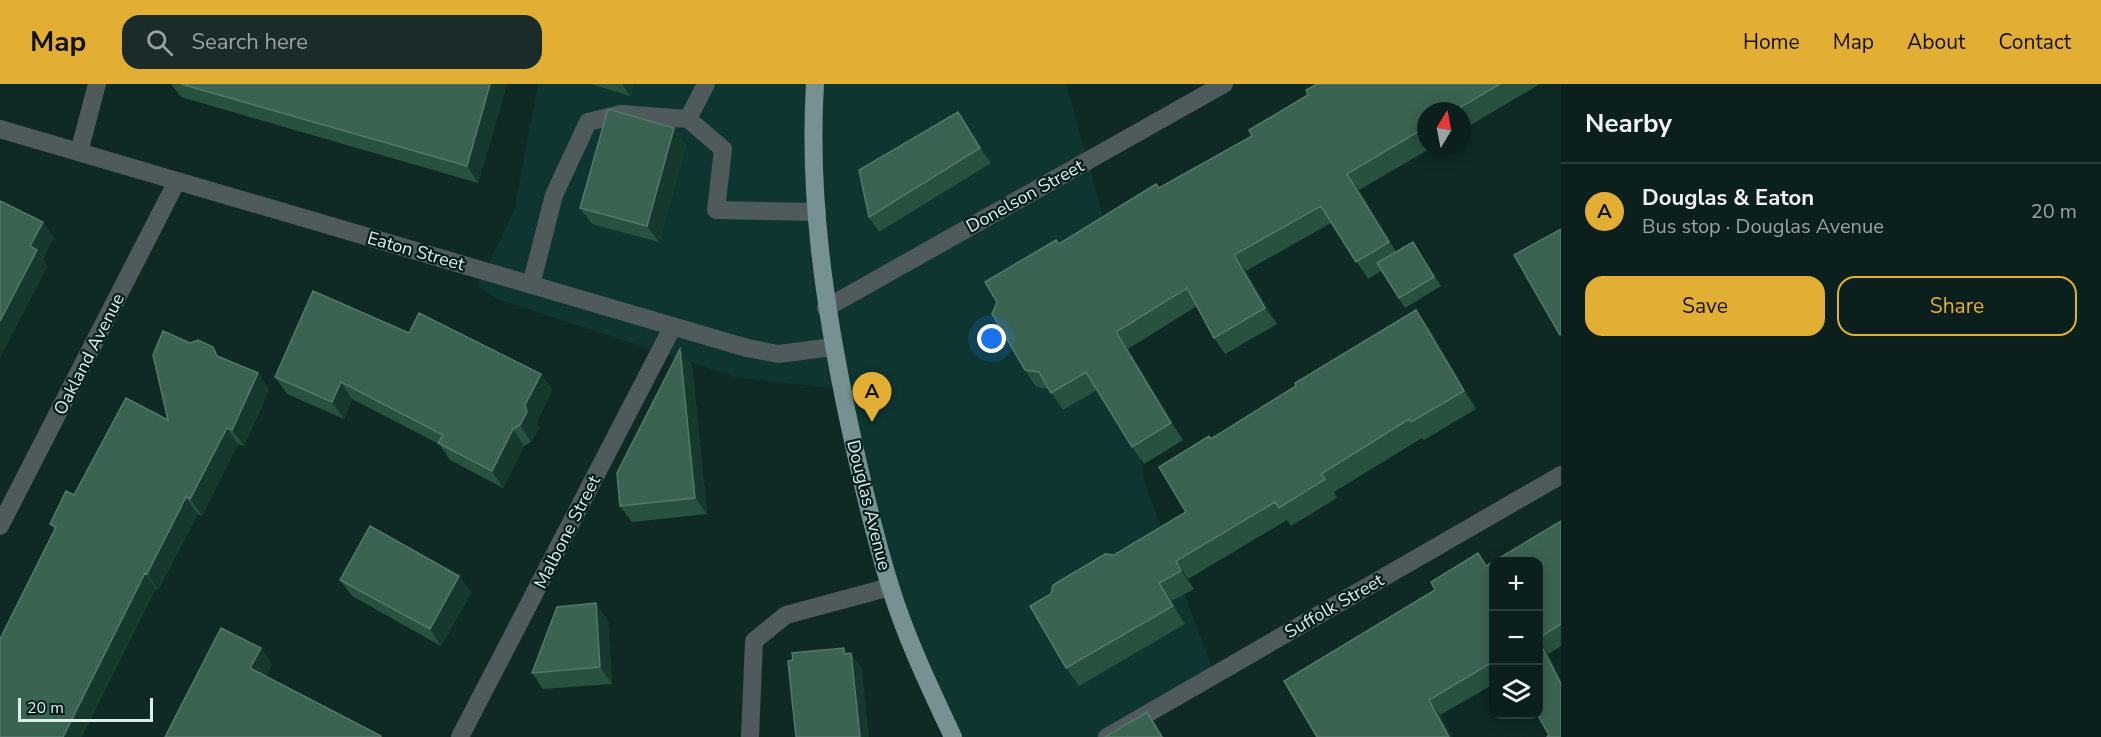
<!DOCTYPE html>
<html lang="en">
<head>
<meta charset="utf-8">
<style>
	:root { --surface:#0b1f1c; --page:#192c29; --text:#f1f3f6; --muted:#9aa2a3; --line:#2b3d3b; --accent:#e2af34 }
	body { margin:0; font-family:"Nunito Sans",sans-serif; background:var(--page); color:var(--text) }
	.controls { position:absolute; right:18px; bottom:18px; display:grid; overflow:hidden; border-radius:12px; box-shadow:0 3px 15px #0003 }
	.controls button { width:54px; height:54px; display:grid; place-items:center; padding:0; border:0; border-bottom:2px solid var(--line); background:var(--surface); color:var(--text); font:30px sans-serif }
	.compass { position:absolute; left:1417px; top:18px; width:54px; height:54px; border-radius:50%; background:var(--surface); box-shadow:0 3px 15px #0003; rotate:10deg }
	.scale { position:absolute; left:18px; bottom:15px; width:135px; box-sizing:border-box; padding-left:6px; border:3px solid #dfeeeb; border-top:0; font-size:16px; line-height:21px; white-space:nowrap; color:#dfeeeb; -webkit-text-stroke:4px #051f1c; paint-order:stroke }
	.you { position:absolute; left:992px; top:255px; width:21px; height:21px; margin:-15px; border:4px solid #fff; border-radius:50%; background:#1a73e8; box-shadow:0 0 0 9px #1a73e833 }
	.badge { display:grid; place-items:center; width:39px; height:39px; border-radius:50%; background:var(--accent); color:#111; font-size:20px; font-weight:700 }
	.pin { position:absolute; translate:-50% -50px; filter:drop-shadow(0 2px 3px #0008) }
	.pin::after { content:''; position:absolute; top:32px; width:21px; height:18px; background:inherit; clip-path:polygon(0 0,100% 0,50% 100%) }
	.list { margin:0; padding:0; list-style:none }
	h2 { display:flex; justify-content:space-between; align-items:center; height:78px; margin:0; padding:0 24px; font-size:26px }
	h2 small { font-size:20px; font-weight:400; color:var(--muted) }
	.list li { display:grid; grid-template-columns:39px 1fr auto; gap:18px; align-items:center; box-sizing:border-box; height:96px; padding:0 24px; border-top:2px solid var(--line) }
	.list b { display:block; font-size:22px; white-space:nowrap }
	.list p { margin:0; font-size:20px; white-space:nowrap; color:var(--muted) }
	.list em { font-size:20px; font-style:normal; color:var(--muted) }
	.actions { display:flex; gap:12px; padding:18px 24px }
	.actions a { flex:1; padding:14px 0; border:2px solid var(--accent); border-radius:18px; text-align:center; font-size:21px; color:var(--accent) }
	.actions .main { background:var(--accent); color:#111 }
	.icon { flex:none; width:33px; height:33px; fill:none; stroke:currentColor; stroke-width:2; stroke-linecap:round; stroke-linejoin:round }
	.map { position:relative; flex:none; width:1561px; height:653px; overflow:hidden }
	header { display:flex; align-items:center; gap:36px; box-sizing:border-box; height:84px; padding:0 30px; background:var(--accent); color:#111 }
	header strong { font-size:28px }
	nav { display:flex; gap:33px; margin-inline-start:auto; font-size:21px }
	.search { width:420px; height:54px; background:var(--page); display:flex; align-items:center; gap:15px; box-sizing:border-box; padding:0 21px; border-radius:18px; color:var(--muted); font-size:22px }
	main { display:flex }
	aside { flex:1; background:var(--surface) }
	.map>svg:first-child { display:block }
	.built { fill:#0e3530 }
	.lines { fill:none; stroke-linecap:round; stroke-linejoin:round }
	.service { stroke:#4e5a5b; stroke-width:18 }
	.minor { stroke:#4e5a5b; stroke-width:18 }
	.tertiary { stroke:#4e5a5b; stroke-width:18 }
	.primary { stroke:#779092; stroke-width:18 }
	.wall { fill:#275240 }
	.shaded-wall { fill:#153a2d }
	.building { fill:#3b6352; stroke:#54786a; stroke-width:1.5 }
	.labels { text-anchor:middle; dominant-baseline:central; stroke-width:4.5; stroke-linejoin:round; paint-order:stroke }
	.street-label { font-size:18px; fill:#dfeeeb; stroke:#051f1c }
</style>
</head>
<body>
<header>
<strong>Map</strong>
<div class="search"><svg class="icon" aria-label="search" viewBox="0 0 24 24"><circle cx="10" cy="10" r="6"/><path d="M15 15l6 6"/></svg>Search here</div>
<nav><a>Home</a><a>Map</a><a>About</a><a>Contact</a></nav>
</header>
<main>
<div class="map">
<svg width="1561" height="653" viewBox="0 0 1561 653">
	<rect width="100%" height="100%" fill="#0f2925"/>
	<path class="built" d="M538 0H1066L1108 149 1128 298 1145 399 1211 582 1208 593 1107 653H960L890 498 840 305 738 294 498 215 477 203 514 127Z"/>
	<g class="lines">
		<path class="service" d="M688 35 706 0
			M79 68 97 0
			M531 201 554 111 588 38 621 30 688 35 723 65 716 126 817 128"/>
		<path class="minor" d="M826 224 1224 0
			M460 653 673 242
			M750 653 754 557 786 531 890 503
			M1107 653 1561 391"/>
		<path class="tertiary" d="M0 45 747 264 778 270 833 263
			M0 442 177 97"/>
		<path class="primary" d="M815 0C808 113 825 224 848 334 860 390 873 447 890 502 906 554 930 604 953 653"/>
	</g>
	<path class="wall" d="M171 0H507L478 99 181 13Z
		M591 0H633L630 12Z
		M1317 0H1540L1462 46V27H1426V63H1433L1359 106 1396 167 1413 158 1441 202 1405 224 1381 187 1368 195 1331 139 1246 187 1277 240 1225 270 1214 254 1197 222 1128 265 1183 356 1144 380 1132 363 1097 306 1063 326 1049 305 1036 303 1025 286 1159 104 1252 52 1308 11Z
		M958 28 991 79 879 148 869 133Z
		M674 44 686 61 659 158 592 140 580 124Z
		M1429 244 1476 325 1424 356 1422 354 1334 408 1337 414 1291 442 1287 436 1188 495 1194 505 1172 517 1185 540 1079 602 1066 584 1114 471 1186 428 1212 355Z
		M409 249 541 290 552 306 537 338 539 344 531 358 524 362 503 404 450 376 439 360 352 315 344 335 287 310 275 293Z
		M221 273 258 289 269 306 244 362 238 360 202 432 198 430 158 506 55 447 50 440 74 411 168 336Z
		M692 281 707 430 632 438 620 422Z
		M1561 437V562L1548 570 1549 651 1539 630V477H1494V600L1440 631 1452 653H1317L1487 481Z
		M459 492 471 509 441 562 352 512 340 496Z
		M608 536 612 600 543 605 532 589Z"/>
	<path class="shaded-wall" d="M490 0H507L478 99 467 82Z
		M622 0H633L630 12Z
		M958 28 968 42 991 79 980 64Z
		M674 44 686 61 659 158 647 142Z
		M1347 90 1359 106 1401 175 1389 158Z
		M43 138 54 154 43 175 48 182 0 274V237L30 162Z
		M1234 171 1246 187 1277 240 1265 224Z
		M1416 226 1429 244 1476 325 1464 307Z
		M1116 248 1128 265 1183 356 1171 339Z
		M680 265 692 281 707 430 695 414Z
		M258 289 269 306 244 362 232 346Z
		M541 290 552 306 537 338 539 344 531 358 520 341 525 321Z
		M341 298 352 315 344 335 332 318Z
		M227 344 238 360 202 432 190 415Z
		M513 345 524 362 503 404 492 387Z
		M186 413 198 430 158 506 147 490Z
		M1176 477 1188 495 1194 505 1181 487Z
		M145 489 156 505 82 653H63Z
		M459 492 471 509 441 562 430 545Z
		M1159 499 1172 517 1185 540 1173 522Z
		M596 519 608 536 612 600 600 583Z
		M1539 556 1548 570 1561 595V600Z
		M261 564 272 581 262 601 250 584Z
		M844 564 851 575V569L862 586 869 653H860Z
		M1429 616 1440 631 1452 653H1449Z
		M1147 628 1164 653H1162Z"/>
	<path class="building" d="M181 0H490L467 82Z
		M1317 0H1500L1454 27H1426V43L1347 90 1389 158 1356 178 1321 122 1234 171 1265 224 1214 254 1187 204 1116 248 1171 339 1132 363 1086 288 1051 309 1039 288 1025 286 992 230 997 218 985 198 1056 156 1059 160 1156 100 1159 104 1252 52 1249 46 1308 11 1306 6Z
		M608 25 674 44 647 142 580 124Z
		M958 28 980 64 869 133 859 86Z
		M0 117 43 138 30 162 37 166 0 237Z
		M1561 145V250L1560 251 1514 171Z
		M1413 158 1434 193 1399 214 1377 179Z
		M313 207 409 249 419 229 541 290 525 321 527 328 520 341 513 345 492 387 438 359 443 351 341 298 332 318 275 293Z
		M1416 226 1464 307 1411 338 1409 335 1321 390 1325 395 1279 424 1275 418 1176 477 1181 487 1159 499 1173 522 1066 584 1030 522 1051 510 1053 501 1105 470 1114 471 1186 428 1159 383 1209 352 1211 355 1296 302 1295 299Z
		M163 247 190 259 198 256 213 263 217 272 258 289 232 346 227 344 190 415 186 413 147 490 145 489 63 653H0V555L56 443 50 440 66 407 74 411 126 314 168 336 153 271Z
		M680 265 695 414 620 422 617 389Z
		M1561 437V540L1539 554V477H1494V577L1429 616 1449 653H1317L1284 597 1435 506 1431 498 1478 469 1486 482Z
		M370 442 459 492 430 545 340 496Z
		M596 519 600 583 532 589 557 523Z
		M221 544 261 564 250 584 381 652V653H165Z
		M1539 557 1561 600V653H1547L1549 651 1537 630H1539Z
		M844 564V570L851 569 860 653H796L788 577 793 576 792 569Z
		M1147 628 1162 653H1105Z"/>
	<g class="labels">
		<g class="street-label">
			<text transform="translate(1025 112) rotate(-29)">Donelson Street</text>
			<text transform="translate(416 167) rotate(16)">Eaton Street</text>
			<text transform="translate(89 270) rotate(-63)">Oakland Avenue</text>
			<text transform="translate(869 421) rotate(76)">Douglas Avenue</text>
			<text transform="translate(567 448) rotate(-63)">Malbone Street</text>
			<text transform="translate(1334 522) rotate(-30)">Suffolk Street</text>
		</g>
	</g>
</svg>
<div class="controls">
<button>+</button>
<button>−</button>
<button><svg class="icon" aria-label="layers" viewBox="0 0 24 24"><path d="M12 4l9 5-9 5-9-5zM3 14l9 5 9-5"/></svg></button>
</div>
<svg class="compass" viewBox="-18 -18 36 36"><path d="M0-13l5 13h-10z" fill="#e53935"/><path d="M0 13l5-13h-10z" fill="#9aa2a3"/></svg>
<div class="scale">20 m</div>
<div class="you"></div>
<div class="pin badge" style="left:872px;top:338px">A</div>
</div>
<aside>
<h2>Nearby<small></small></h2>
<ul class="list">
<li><span class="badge">A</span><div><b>Douglas &amp; Eaton</b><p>Bus stop · Douglas Avenue</p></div><em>20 m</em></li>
</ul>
<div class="actions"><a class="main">Save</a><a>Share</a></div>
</aside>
</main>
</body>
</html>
